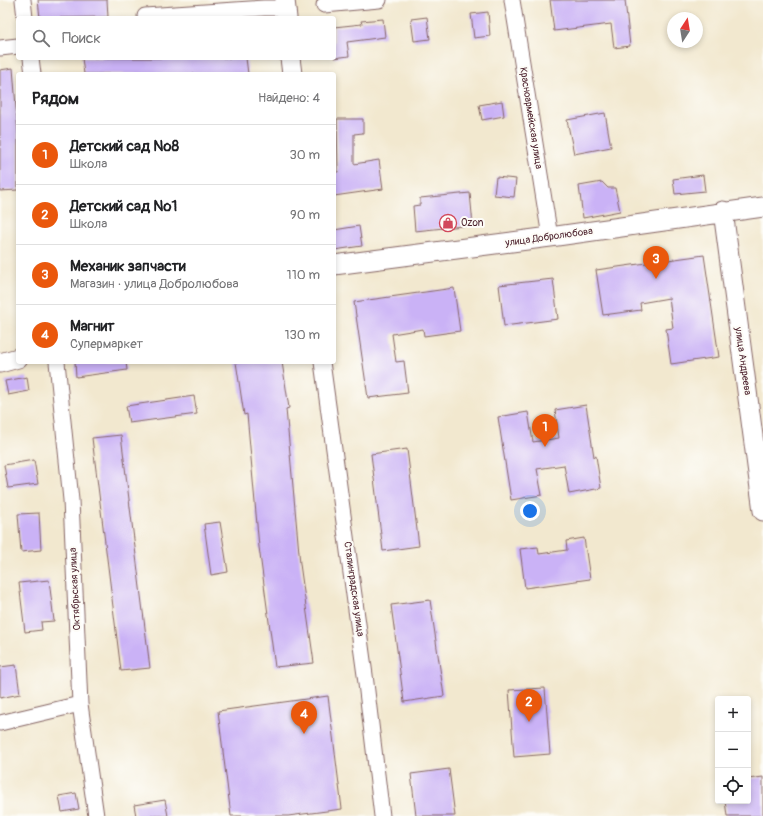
<!DOCTYPE html>
<html lang="ru">
<head>
<meta charset="utf-8">
<style>
	:root { --surface:#fff; --page:#f6f6f6; --text:#202124; --muted:#757577; --line:#e0e0e0; --accent:#ea580c }
	body { margin:0; font-family:Pangolin,sans-serif; background:var(--page); color:var(--text) }
	.controls { position:absolute; right:12px; bottom:12px; display:grid; overflow:hidden; border-radius:4px; box-shadow:0 2px 6px #0003 }
	.controls button { width:36px; height:36px; display:grid; place-items:center; padding:0; border:0; border-bottom:1px solid var(--line); background:var(--surface); color:var(--text); font:20px sans-serif }
	.compass { position:absolute; left:667px; top:12px; width:36px; height:36px; border-radius:50%; background:var(--surface); box-shadow:0 2px 6px #0003; rotate:12deg }
	.you { position:absolute; left:530px; top:511px; width:14px; height:14px; margin:-10px; border:3px solid #fff; border-radius:50%; background:#1a73e8; box-shadow:0 0 0 6px #1a73e833 }
	.badge { display:grid; place-items:center; width:26px; height:26px; border-radius:50%; background:var(--accent); color:#fff; font-size:13px; font-weight:700 }
	.pin { position:absolute; translate:-50% -33px; filter:drop-shadow(0 1px 2px #0008) }
	.pin::after { content:''; position:absolute; top:21px; width:14px; height:12px; background:inherit; clip-path:polygon(0 0,100% 0,50% 100%) }
	.list { margin:0; padding:0; list-style:none }
	h2 { display:flex; justify-content:space-between; align-items:center; height:52px; margin:0; padding:0 16px; font-size:17px }
	h2 small { font-size:13px; font-weight:400; color:var(--muted) }
	.list li { display:grid; grid-template-columns:26px 1fr auto; gap:12px; align-items:center; box-sizing:border-box; height:60px; padding:0 16px; border-top:1px solid var(--line) }
	.list b { display:block; font-size:15px; white-space:nowrap }
	.list p { margin:0; font-size:13px; white-space:nowrap; color:var(--muted) }
	.list em { font-size:13px; font-style:normal; color:var(--muted) }
	.icon { flex:none; width:22px; height:22px; fill:none; stroke:currentColor; stroke-width:2; stroke-linecap:round; stroke-linejoin:round }
	.map { position:relative; flex:none; width:763px; height:816px; overflow:hidden }
	.search { position:absolute; background:var(--surface); box-shadow:0 2px 6px #0003; left:16px; top:16px; width:320px; height:44px; display:flex; align-items:center; gap:10px; box-sizing:border-box; padding:0 14px; border-radius:4px; color:var(--muted); font-size:15px }
	.panel { position:absolute; background:var(--surface); box-shadow:0 2px 6px #0003; left:16px; top:72px; width:320px; height:292px; border-radius:4px }
	.map>svg:first-child { display:block }
	.building { fill:#cab2f6 }
	.lines { fill:none; stroke-linecap:round; stroke-linejoin:round }
	.minor-casing { stroke:#856564; stroke-width:17 }
	.tertiary-casing { stroke:#856564; stroke-width:21 }
	.minor { stroke:#fff; stroke-width:15 }
	.tertiary { stroke:#fff; stroke-width:19 }
	.labels { text-anchor:middle; dominant-baseline:central; stroke-width:4; stroke-linejoin:round; paint-order:stroke }
	.street-label { font-size:10px; fill:#4a1f2b; stroke:#fdfcf7 }
	.poi-label { font-size:10px; fill:#4a1f2b; stroke:#fdfcf7; text-anchor:start }
</style>
</head>
<body>
<div class="map">
<svg width="763" height="816" viewBox="0 0 763 816">
	<rect width="100%" height="100%" fill="#fdfcf7"/>
	<filter id="ink" filterUnits="userSpaceOnUse"><feTurbulence type="fractalNoise" baseFrequency=".025" numOctaves="2"/><feDisplacementMap in="SourceGraphic" scale="8" xChannelSelector="R" yChannelSelector="G"/><feConvolveMatrix kernelMatrix="1 2 1 2 8 2 1 2 1" color-interpolation-filters="sRGB"/></filter>
	<filter id="wash" filterUnits="userSpaceOnUse"><feTurbulence type="fractalNoise" baseFrequency=".012" numOctaves="4" result="noise"/><feDisplacementMap in="SourceGraphic" scale="16" xChannelSelector="R" yChannelSelector="G"/><feGaussianBlur stdDeviation="0.9" result="paint"/><feColorMatrix in="noise" values="0 0 0 0 0 0 0 0 0 0 0 0 0 0 0 0 0 1.4 0 .05"/><feComposite in="paint" operator="in"/></filter>
	<g filter="url(#wash)">
		<rect width="100%" height="100%" fill="#f2e8cf"/>
		<g id="blocks">
			<path class="building" d="M38 0H107L108 17 40 18Z
				M550 0H625L630 46 614 48 611 24 554 31Z
				M488 12 490 36 474 38 471 14Z
				M427 17 430 39 414 41 411 19Z
				M383 19 385 37 347 42 349 56 334 58V27L362 24 361 21Z
				M82 58H246L248 74H84Z
				M13 68 18 133V190L0 191V70Z
				M502 101 504 116 482 120 479 105Z
				M605 113 611 147 574 154 567 120Z
				M337 119H363V133L354 134V164L379 160 383 189 334 196V172H338Z
				M703 175 705 191 675 194 673 179Z
				M496 177 516 179 514 197 494 195Z
				M602 182 608 188H615L620 211 583 218 579 186Z
				M470 193 473 225 415 231 413 206 420 205V198Z
				M359 226 362 246 334 250V230Z
				M704 255 719 357 671 364 666 329 673 328 669 298 640 303 641 310 603 315 596 270Z
				M553 279 558 319 504 326 499 285Z
				M454 288 460 331 424 336 423 329 392 334 396 362 404 361 408 393 368 398 354 302Z
				M75 362H126L127 370 76 377Z
				M236 362H282L289 408 286 409 300 564 314 663 275 667 259 547 247 414 244 415Z
				M27 377 29 391 8 395 5 381Z
				M194 396 197 414 129 423 126 406Z
				M586 405 594 457 596 456 601 488 569 494 564 465 537 469 542 495 511 500 498 417 528 412 533 442 559 438 555 410Z
				M121 435 150 668 121 671 92 438Z
				M407 449 419 546 383 551 371 454Z
				M34 460 38 484 8 488 4 465Z
				M39 513 41 550 21 552 18 514Z
				M220 522 228 572 211 575 204 524Z
				M584 538 590 579 525 588 520 549 538 547 539 554 567 550 566 541Z
				M49 580 54 621 41 622 42 630 25 632 19 583Z
				M430 600 444 696 404 702 391 605Z
				M16 665 20 694 0 698V667Z
				M545 688 550 754 514 757 509 690Z
				M328 696 342 809 288 816H231L218 711Z
				M449 769 455 816H416L411 774Z
				M763 777V816H727L725 801H748V779Z
				M76 793 79 809 62 812 59 796Z
				M165 800 168 816H136L134 805Z"/>
		</g>
	</g>
	<g filter="url(#ink)">
		<use href="#blocks" fill-opacity="0" stroke="#856564" stroke-width="1"/>
		<g class="lines">
			<g class="minor-casing">
				<path id="minor" d="M23 0 25 18
					M512 0 550 237
					M324 5 379 0
					M145 16 264 8H286
					M0 48 18 46
					M31 58 33 74
					M57 362 71 500 80 704 96 816
					M322 362 365 675 382 816
					M0 723 80 704"/>
			</g>
			<g class="tertiary-casing">
				<path id="tertiary" d="M285 0 287 18
					M290 58 292 74
					M723 211 763 511
					M334 265 550 237 763 207
					M0 363 18 358"/>
			</g>
			<use href="#minor" class="minor"/>
			<use href="#tertiary" class="tertiary"/>
		</g>
	</g>
	<defs>
		<g id="shop-ring" transform="scale(0.9)"><circle r="9.5" fill="#fdfcf7" stroke="#d1495b" stroke-width="1.5"/><path d="M-5-2.5h2.3a2.7 3.5 0 0 1 5.4 0H5L5.5 6h-11ZM-1.5-2.5h3a1.5 2.3 0 0 0-3 0Z" fill="#d1495b"/></g>
	</defs>
	<g fill-rule="evenodd">
		<use href="#shop-ring" x="448" y="223"/>
	</g>
	<g class="labels">
		<g class="street-label">
			<text transform="translate(531 118) rotate(81)">Красноармейская улица</text>
			<text transform="translate(549 237) rotate(-8)">улица Добролюбова</text>
			<text transform="translate(743 361) rotate(82)">улица Андреева</text>
			<text transform="translate(75 589) rotate(-93)">Октябрьская улица</text>
			<text transform="translate(354 589) rotate(82)">Сталинградская улица</text>
		</g>
		<g class="poi-label">
			<text x="461" y="223">Ozon</text>
		</g>
	</g>
</svg>
<div class="controls">
<button>+</button>
<button>−</button>
<button><svg class="icon" aria-label="locate" viewBox="0 0 24 24"><circle cx="12" cy="12" r="6"/><path d="M12 2v4M12 18v4M2 12h4M18 12h4"/></svg></button>
</div>
<svg class="compass" viewBox="-18 -18 36 36"><path d="M0-13l5 13h-10z" fill="#e53935"/><path d="M0 13l5-13h-10z" fill="#757577"/></svg>
<div class="you"></div>
<div class="pin badge" style="left:545px;top:447px">1</div>
<div class="pin badge" style="left:529px;top:722px">2</div>
<div class="pin badge" style="left:656px;top:279px">3</div>
<div class="pin badge" style="left:304px;top:734px">4</div>
<div class="search"><svg class="icon" aria-label="search" viewBox="0 0 24 24"><circle cx="10" cy="10" r="6"/><path d="M15 15l6 6"/></svg>Поиск</div>
<section class="panel">
<h2>Рядом<small>Найдено: 4</small></h2>
<ul class="list">
<li><span class="badge">1</span><div><b>Детский сад №8</b><p>Школа</p></div><em>30 m</em></li>
<li><span class="badge">2</span><div><b>Детский сад №1</b><p>Школа</p></div><em>90 m</em></li>
<li><span class="badge">3</span><div><b>Механик запчасти</b><p>Магазин · улица Добролюбова</p></div><em>110 m</em></li>
<li><span class="badge">4</span><div><b>Магнит</b><p>Супермаркет</p></div><em>130 m</em></li>
</ul>
</section>
</div>
</body>
</html>
